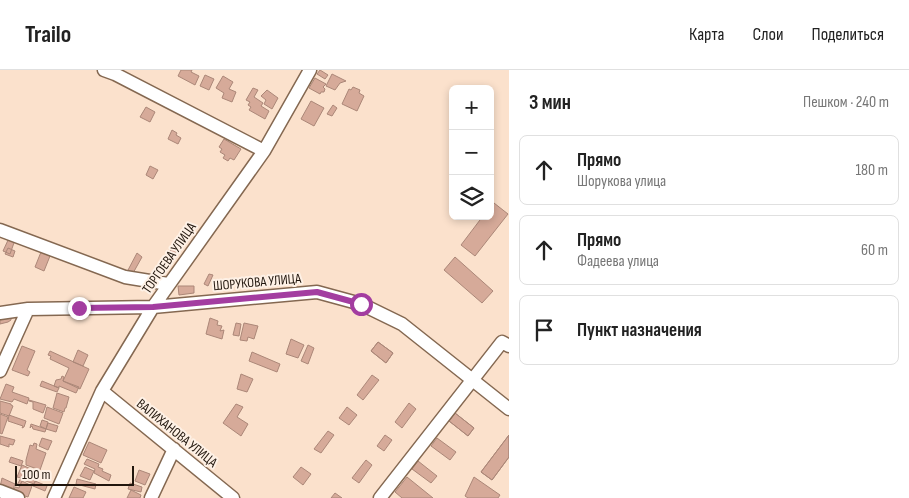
<!DOCTYPE html>
<html lang="ru">
<head>
<meta charset="utf-8">
<style>
	:root { --surface:#fff; --page:#f2f2f2; --text:#222; --muted:#767676; --line:#e0e0e0 }
	body { margin:0; font-family:"Sofia Sans Condensed",sans-serif; background:var(--page); color:var(--text) }
	.controls { position:absolute; right:15px; top:15px; display:grid; overflow:hidden; border-radius:8px; box-shadow:0 2px 8px #0003 }
	.controls button { width:45px; height:45px; display:grid; place-items:center; padding:0; border:0; border-bottom:1px solid var(--line); background:var(--surface); color:var(--text); font:25px sans-serif }
	.scale { position:absolute; left:15px; bottom:12px; width:119px; box-sizing:border-box; padding-left:5px; border:2px solid #21160d; border-top:0; font-size:14px; line-height:18px; white-space:nowrap; color:#21160d; -webkit-text-stroke:4px #fef1e6; paint-order:stroke }
	.stop { position:absolute; width:15px; height:15px; margin:-11px; border:4px solid #a33da0; border-radius:50%; background:#fff }
	.stop.end { background:#a33da0; border-color:#fff; box-shadow:0 1px 5px #0008 }
	.list { margin:0; padding:0; list-style:none }
	h2 { display:flex; justify-content:space-between; align-items:center; height:65px; margin:0; padding:0 20px; font-size:21px }
	h2 small { font-size:16px; font-weight:400; color:var(--muted) }
	.list li { display:grid; grid-template-columns:32px 1fr auto; gap:15px; align-items:center; box-sizing:border-box; height:70px; margin:0 10px 10px; padding:0 10px; border:1px solid var(--line); border-radius:8px }
	.list b { display:block; font-size:19px; white-space:nowrap }
	.list p { margin:0; font-size:16px; white-space:nowrap; color:var(--muted) }
	.list em { font-size:16px; font-style:normal; color:var(--muted) }
	.icon { flex:none; width:28px; height:28px; fill:none; stroke:currentColor; stroke-width:2; stroke-linecap:round; stroke-linejoin:round }
	.map { position:relative; flex:none; width:509px; height:428px; overflow:hidden }
	header { display:flex; align-items:center; gap:30px; box-sizing:border-box; height:70px; padding:0 25px; background:var(--surface); border-bottom:1px solid var(--line) }
	header strong { font-size:24px }
	nav { display:flex; gap:28px; margin-inline-start:auto; font-size:18px }
	main { display:flex }
	aside { flex:1; background:var(--surface) }
	.map>svg:first-child { display:block }
	.building { fill:#d6aa99; stroke:#ab8778 }
	.lines { fill:none; stroke-linecap:round; stroke-linejoin:round }
	.minor-casing { stroke:#846851; stroke-width:15 }
	.minor { stroke:#fff; stroke-width:12 }
	.route { stroke:#a33da0; stroke-width:6 }
	.labels { text-anchor:middle; dominant-baseline:central; stroke-width:4; stroke-linejoin:round; paint-order:stroke }
	.street-label { font-size:14px; fill:#21160d; stroke:#fef1e6 }
</style>
</head>
<body>
<header>
<strong>Trailo</strong>
<nav><a>Карта</a><a>Слои</a><a>Поделиться</a></nav>
</header>
<main>
<div class="map">
<svg width="509" height="428" viewBox="0 0 509 428">
	<rect width="100%" height="100%" fill="#fbe1cc"/>
	<path class="building" d="M181 0H192L191 2 199 6 195 15 178 6Z
		M320 0 328 5 325 9 317 4Z
		M332 4 346 11 340 13 335 20 326 16Z
		M205 5 214 9 209 20 200 16Z
		M223 6 233 12 229 19 236 22 232 32 222 28 224 23 216 18Z
		M315 8 326 14 323 17 325 19 324 22H321L320 24 309 18Z
		M353 17 360 20 359 23 364 26 357 41 342 34 349 19 351 20Z
		M253 18 258 20 254 27 263 33 261 36 269 41 265 49 249 40 251 37 248 35 250 32 246 30Z
		M267 20 278 28 272 39 264 34 266 30 261 26Z
		M311 31 324 38 314 56 301 49Z
		M333 35 337 38 332 46 327 44Z
		M146 37 155 42 150 52 140 47Z
		M172 60 177 63 176 65 181 68 178 74 168 69Z
		M224 69 241 79 234 90 230 88 228 91 223 88 225 85 220 82 222 79 219 77Z
		M150 96 158 100 153 109 146 105Z
		M494 133 508 144 475 186 461 175 483 146H490V138Z
		M9 168 15 170 10 184 3 181Z
		M175 173 180 176 174 186 169 183Z
		M8 178 15 181 13 187 5 184Z
		M41 182 50 186 44 201 35 197Z
		M137 183 142 187 132 205 127 202Z
		M455 187 493 221 482 233 444 200Z
		M209 204 213 205 208 216 204 214Z
		M178 216H194V223L179 225Z
		M11 245V250L8 252 0 254V247Z
		M210 248 218 251 217 255 222 256 220 261 224 260 222 269 206 264Z
		M236 253 241 254 239 266 233 265Z
		M244 253 258 256 254 269 248 267 247 271 240 270Z
		M291 269 304 275 298 288 286 284Z
		M378 272 393 283 386 293 371 281Z
		M378 272 393 283 386 293 371 281Z
		M308 275 314 278 308 294 301 291Z
		M22 276 35 281 27 300 30 302 28 306 12 300Z
		M78 280 88 285 83 296 73 292Z
		M50 281 89 299 80 319 63 311 69 298 50 289 51 286 48 285Z
		M252 282 280 294 277 302 249 291Z
		M241 304 253 309 247 322 237 319Z
		M372 305 379 310 363 330 357 325Z
		M62 306 64 307 63 311 79 317 76 323 59 316V318L54 316 56 310 61 309Z
		M42 311 59 318 57 322 40 316Z
		M6 314 14 317 12 322 29 328 27 334 14 329 12 332 0 329Z
		M57 323 69 327 66 338H65L64 342 53 338Z
		M29 330 46 335 43 343 33 339V332L29 331Z
		M0 331 11 334V335L13 336 9 346 0 343Z
		M409 333 416 339 402 358 395 352Z
		M236 334 243 337 237 347 248 354 241 366 223 353Z
		M47 337 63 343 59 354 44 348Z
		M347 337 357 345 349 355 339 348Z
		M455 343 474 358 468 366 449 351Z
		M455 343 474 358 468 366 449 351Z
		M0 344 8 347 2 364 0 363Z
		M9 345 26 351 24 357 22 358 23 356 8 351Z
		M42 350 48 352 46 359 40 356Z
		M48 353 58 356 56 362 46 359Z
		M31 354 46 359 45 362 33 359 32 356 30 358Z
		M328 361 334 365 321 383 314 379Z
		M385 365 392 370 384 381 377 376Z
		M509 365V387L492 410 481 402Z
		M509 365V387L492 410 481 402Z
		M0 366 15 370 13 375 9 374V377L0 374Z
		M42 368 52 371 48 380 39 376Z
		M437 368 456 382 450 390 431 376Z
		M89 372 107 380 101 393 83 385Z
		M34 373 37 374 36 379 46 383 40 400 26 395V390L30 375 33 376Z
		M11 387 23 391 21 396 9 392Z
		M87 389 99 394 98 397 103 399 102 401 111 405 109 411 94 403 95 399 84 394Z
		M366 390 372 395 359 413 352 408Z
		M418 391 437 406 431 413 412 399Z
		M22 395 40 403 34 414 23 410 19 416 17 415 21 408 17 407Z
		M85 397 94 401 90 410 80 406Z
		M301 397 311 404 303 415 293 407Z
		M139 400 150 404 145 415 135 411Z
		M407 407 433 428H402L395 422Z
		M474 407 500 425 498 428H468L465 426Z
		M2 408 15 414 12 422 0 417Z
		M77 409 96 414 95 419 76 414Z
		M22 411 32 416 28 427 13 422 15 417 19 418Z
		M35 411 47 416 45 421 33 416Z
		M130 413 142 417 141 422 128 419Z
		M74 417 86 422 83 428H69Z
		M131 420 141 425 140 428H127Z
		M335 423 342 428H331Z"/>
	<g class="lines">
		<g class="minor-casing">
			<path id="minor" d="M104 0 115 4 264 81
				M0 160 125 207 168 214
				M0 243 28 239 153 237 317 222 361 234 402 254 509 339
				M0 301 28 239
				M102 321 233 428
				M0 421 18 428
				M54 428 102 321 153 237 264 81 310 0
				M151 428 174 379
				M380 428 502 272 509 276"/>
		</g>
		<use href="#minor" class="minor"/>
	</g>
	<g class="lines">
		<path class="route" d="M79 238 153 237 317 222 361 234"/>
	</g>
	<g class="labels">
		<g class="street-label">
			<text transform="translate(169 188) rotate(-55)">ТОРГОЕВА УЛИЦА</text>
			<text transform="translate(257 212) rotate(-5)">ШОРУКОВА УЛИЦА</text>
			<text transform="translate(177 363) rotate(39)">ВАЛИХАНОВА УЛИЦА</text>
		</g>
	</g>
</svg>
<div class="controls">
<button>+</button>
<button>−</button>
<button><svg class="icon" aria-label="layers" viewBox="0 0 24 24"><path d="M12 4l9 5-9 5-9-5zM3 14l9 5 9-5"/></svg></button>
</div>
<div class="scale">100 m</div>
<div class="stop" style="left:361px;top:234px"></div>
<div class="stop end" style="left:79px;top:238px"></div>
</div>
<aside>
<h2>3 мин<small>Пешком · 240 m</small></h2>
<ul class="list">
<li><svg class="icon" aria-label="ahead" viewBox="0 0 24 24"><path d="M12 20V5M6 11l6-6 6 6"/></svg><div><b>Прямо</b><p>Шорукова улица</p></div><em>180 m</em></li>
<li><svg class="icon" aria-label="ahead" viewBox="0 0 24 24"><path d="M12 20V5M6 11l6-6 6 6"/></svg><div><b>Прямо</b><p>Фадеева улица</p></div><em>60 m</em></li>
<li><svg class="icon" aria-label="arrive" viewBox="0 0 24 24"><path d="M6 21V4h12l-3 4 3 4H6"/></svg><div><b>Пункт назначения</b></div></li>
</ul>
</aside>
</main>
</body>
</html>
